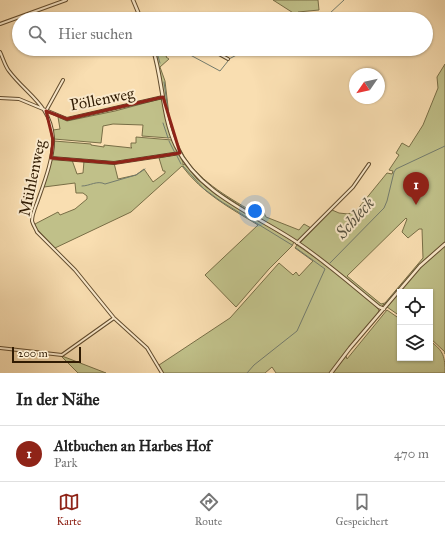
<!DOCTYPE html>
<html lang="de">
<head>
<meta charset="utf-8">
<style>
	:root { --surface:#fff; --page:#f6f6f6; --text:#222; --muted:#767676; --line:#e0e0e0; --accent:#8f2418 }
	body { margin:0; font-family:"IM FELL Great Primer",serif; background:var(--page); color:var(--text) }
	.controls { position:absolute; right:12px; bottom:12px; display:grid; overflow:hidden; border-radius:0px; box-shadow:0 1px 3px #0004 }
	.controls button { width:36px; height:36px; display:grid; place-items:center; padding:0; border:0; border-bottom:1px solid var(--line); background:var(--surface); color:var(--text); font:20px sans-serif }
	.compass { position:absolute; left:349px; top:68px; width:36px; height:36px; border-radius:50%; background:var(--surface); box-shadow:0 1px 3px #0004; rotate:236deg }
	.scale { position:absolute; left:12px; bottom:10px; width:69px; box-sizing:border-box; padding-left:4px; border:2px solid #301b03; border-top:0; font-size:11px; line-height:14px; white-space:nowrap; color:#301b03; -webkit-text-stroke:3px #fbeacc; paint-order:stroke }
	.you { position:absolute; left:255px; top:211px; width:14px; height:14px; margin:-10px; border:3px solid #fff; border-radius:50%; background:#1a73e8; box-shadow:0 0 0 6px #1a73e833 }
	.badge { display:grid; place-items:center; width:26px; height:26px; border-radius:50%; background:var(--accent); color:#fff; font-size:13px; font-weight:700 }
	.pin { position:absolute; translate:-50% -33px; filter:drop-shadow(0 1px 2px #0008) }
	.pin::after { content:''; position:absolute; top:21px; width:14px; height:12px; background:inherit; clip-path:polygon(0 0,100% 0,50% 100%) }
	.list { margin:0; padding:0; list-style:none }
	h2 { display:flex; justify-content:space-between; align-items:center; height:52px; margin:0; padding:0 16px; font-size:17px }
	h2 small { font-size:13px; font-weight:400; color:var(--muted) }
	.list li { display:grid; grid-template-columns:26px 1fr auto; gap:12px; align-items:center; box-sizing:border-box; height:56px; padding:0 16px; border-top:1px solid var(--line) }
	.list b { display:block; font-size:15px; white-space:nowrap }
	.list p { margin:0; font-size:13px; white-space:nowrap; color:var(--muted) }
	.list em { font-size:13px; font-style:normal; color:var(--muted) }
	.icon { flex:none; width:22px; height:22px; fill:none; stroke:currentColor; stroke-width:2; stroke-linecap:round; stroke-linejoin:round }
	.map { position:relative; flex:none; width:445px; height:373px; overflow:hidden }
	.search { position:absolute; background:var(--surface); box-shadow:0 1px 3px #0004; left:12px; right:12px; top:12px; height:44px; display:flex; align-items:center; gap:10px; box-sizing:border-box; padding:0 14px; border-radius:22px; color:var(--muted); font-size:15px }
	.sheet { height:108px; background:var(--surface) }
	nav { display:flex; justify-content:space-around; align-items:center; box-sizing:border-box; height:56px; border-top:1px solid var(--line); background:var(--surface); font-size:11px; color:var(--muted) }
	nav a { display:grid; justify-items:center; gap:2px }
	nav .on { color:var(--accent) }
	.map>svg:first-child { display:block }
	.green { fill:#c0c089; stroke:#786e46; fill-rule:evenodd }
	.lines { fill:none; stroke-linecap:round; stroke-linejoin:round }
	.stream { stroke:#737b6d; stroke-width:1 }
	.minor-casing { stroke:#624c2e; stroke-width:4 }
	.tertiary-casing { stroke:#624c2e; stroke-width:4.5 }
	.minor { stroke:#fbeacc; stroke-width:2 }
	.tertiary { stroke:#fbeacc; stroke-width:2.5 }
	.marked { fill:none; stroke:#8f2418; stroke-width:3; stroke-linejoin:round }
	.labels { text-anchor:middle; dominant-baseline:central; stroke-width:4; stroke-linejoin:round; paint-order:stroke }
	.street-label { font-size:16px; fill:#301b03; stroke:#fbeacc }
	.water-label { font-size:17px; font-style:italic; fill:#575341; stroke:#fbeacc }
</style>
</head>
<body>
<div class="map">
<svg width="445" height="373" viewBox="0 0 445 373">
	<rect width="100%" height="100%" fill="#f9deb1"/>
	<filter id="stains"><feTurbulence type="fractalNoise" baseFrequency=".005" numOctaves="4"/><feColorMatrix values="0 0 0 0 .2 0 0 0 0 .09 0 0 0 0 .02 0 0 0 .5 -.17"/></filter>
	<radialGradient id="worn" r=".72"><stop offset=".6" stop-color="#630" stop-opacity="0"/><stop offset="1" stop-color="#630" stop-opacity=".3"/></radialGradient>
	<path class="green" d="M273 0H318L319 10 298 12V16Z
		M154 49 157 50 158 49H167L169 51 166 57 169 59 160 67 165 81 170 124 167 116 160 73Z
		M445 64V242L420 265 386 304 385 305 384 304 381 307 379 306 345 277 300 243 332 210 339 213 348 214 356 211 387 173 392 174 393 171 389 170 399 155 396 153 402 143 409 147 423 125 438 88 437 77ZM406 218 407 219 402 232 408 238 419 229H422L423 258 385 303 381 304 347 276Z
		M160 99 162 100 166 120 171 137 169 138 142 136 143 125 113 124 103 126 101 143 54 139 53 130 60 129 58 117 67 121 115 111Z
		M170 126C175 135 178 146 184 156 202 184 230 198 258 215L264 213 266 217 299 230 304 224 311 228 298 241H296L209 186 192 169 182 155Z
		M136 137 172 140 178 152 176 153 115 162 52 157 54 141 91 144V145L104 147V145L132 148 131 147V143H136Z
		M179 154 183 162V165L185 164 197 179 215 194 294 242 292 246 269 269 236 307 205 275 258 225C230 208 202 193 182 166L131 212 55 248 36 228 35 224 58 212 60 215 75 209 87 199V196L83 193H76L75 183 44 187 51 159 72 160 77 174 83 173 84 161 114 163 118 179 136 175 144 169 153 182 165 173V171H163L159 158Z
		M297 245 329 267 368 299 379 310 378 314 330 373H276L272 367 265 373H163L159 365 230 318 279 263 293 275 296 272 299 276 313 261 295 248Z
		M445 245V354V352L430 338V292H400V316L387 307 419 268Z
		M387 310 400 319V358H430V341C444 351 445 357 445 373H332L346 356 347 359Z
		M61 356H62L106 373H78Z"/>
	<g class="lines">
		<path class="stream" d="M143 16 144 19
			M288 19 290 17 321 19 329 14 344 0
			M156 49 160 63
			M181 50 220 71 228 61
			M229 59 248 49
			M164 82 169 117
			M163 123 168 138
			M169 141 175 153
			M177 156 181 164
			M183 166 204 189 222 202 292 245
			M82 186C90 186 97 180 105 184L136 175 145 169
			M330 263 384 208 387 201 394 172 396 169 445 146
			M247 373 254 365 297 331 325 269 296 248"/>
		<g class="minor-casing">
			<path id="minor" d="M139 15H143L152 19
				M0 24 66 0
				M210 49 228 59
				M0 52C3 58 5 66 9 71 27 95 51 105 53 138 54 157 44 183 38 200 36 206 32 214 32 221 33 225 36 229 37 232L75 270 114 318 147 348 162 373
				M0 98 19 99 67 119 163 97
				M46 111 63 80
				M51 158 114 163 180 153
				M297 243 353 187 369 164
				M0 348 62 355 114 318"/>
		</g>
		<g class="tertiary-casing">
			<path id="tertiary" d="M133 0 141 19
				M153 49C163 81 162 116 176 146 200 195 255 214 298 243 326 262 352 285 379 307L384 309
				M331 373 350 348 420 266 445 244"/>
		</g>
		<use href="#minor" class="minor"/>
		<use href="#tertiary" class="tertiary"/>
	</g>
	<path class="marked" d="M163 97 180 153 114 163 51 158 53 140 46 111 67 119Z"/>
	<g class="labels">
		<g class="street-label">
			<text transform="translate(102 99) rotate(-11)">Pöllenweg</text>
			<text transform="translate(32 178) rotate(-78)">Mühlenweg</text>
		</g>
		<g class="water-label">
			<text transform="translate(355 218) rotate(-48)">Schleck</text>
		</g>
	</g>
	<rect width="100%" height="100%" filter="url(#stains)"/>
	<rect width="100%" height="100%" fill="url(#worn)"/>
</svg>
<div class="controls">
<button><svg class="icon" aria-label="locate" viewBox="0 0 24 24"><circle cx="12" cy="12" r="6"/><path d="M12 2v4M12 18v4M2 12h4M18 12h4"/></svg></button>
<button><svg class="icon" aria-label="layers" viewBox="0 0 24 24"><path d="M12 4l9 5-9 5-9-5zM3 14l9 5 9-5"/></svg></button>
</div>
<svg class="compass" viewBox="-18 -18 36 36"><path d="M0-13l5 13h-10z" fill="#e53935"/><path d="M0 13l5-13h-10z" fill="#767676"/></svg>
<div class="scale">200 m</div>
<div class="you"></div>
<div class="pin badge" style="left:416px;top:205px">1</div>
<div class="search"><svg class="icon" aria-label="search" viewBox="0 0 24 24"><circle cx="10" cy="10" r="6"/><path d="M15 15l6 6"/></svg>Hier suchen</div>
</div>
<section class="sheet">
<h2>In der Nähe<small></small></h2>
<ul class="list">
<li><span class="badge">1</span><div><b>Altbuchen an Harbes Hof</b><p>Park</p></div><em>470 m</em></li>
</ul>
</section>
<nav>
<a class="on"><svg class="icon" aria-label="map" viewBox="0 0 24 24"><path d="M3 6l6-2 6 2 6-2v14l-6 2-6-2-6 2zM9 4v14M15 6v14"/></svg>Karte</a>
<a><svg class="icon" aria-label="directions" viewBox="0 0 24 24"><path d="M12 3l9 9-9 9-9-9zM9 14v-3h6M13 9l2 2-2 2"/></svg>Route</a>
<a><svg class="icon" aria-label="saved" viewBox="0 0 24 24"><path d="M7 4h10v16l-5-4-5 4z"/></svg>Gespeichert</a>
</nav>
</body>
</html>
